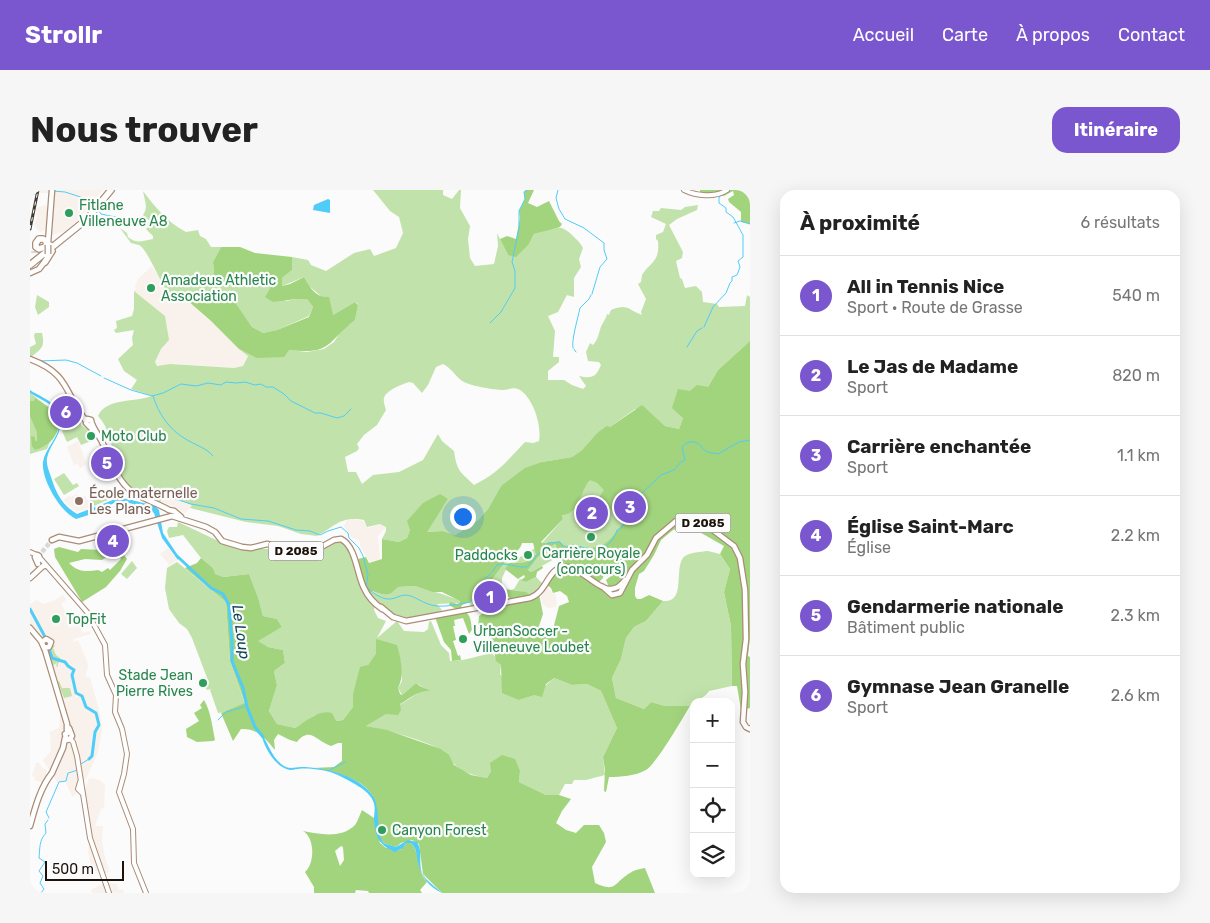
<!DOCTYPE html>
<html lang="fr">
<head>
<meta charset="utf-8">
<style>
	:root { --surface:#fff; --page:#f6f6f6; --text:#222; --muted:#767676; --line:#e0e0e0; --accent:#7a56cf }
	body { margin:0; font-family:Rubik,sans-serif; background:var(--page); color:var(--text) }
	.controls { position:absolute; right:15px; bottom:15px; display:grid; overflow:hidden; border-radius:10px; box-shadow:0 5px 20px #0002 }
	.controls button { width:45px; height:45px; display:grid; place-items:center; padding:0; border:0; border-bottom:1px solid var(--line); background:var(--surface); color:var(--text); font:25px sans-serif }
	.scale { position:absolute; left:15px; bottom:12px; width:79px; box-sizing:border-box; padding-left:5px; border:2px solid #1d120a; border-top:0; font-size:14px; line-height:18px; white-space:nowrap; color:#1d120a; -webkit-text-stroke:4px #fbfbfb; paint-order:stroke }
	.you { position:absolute; left:432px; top:326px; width:18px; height:18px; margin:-12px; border:4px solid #fff; border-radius:50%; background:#1a73e8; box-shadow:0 0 0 8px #1a73e833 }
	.badge { display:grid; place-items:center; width:32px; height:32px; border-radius:50%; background:var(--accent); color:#fff; font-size:16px; font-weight:700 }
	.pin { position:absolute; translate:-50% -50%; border:2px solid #fff; box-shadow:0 1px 5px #0006 }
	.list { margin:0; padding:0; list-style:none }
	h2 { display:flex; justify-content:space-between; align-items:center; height:65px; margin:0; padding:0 20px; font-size:21px }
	h2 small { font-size:16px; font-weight:400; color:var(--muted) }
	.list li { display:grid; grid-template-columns:32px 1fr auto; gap:15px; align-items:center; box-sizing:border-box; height:80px; padding:0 20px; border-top:1px solid var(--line) }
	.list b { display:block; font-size:19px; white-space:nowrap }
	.list p { margin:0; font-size:16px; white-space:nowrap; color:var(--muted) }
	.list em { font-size:16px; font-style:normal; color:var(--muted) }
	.icon { flex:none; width:28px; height:28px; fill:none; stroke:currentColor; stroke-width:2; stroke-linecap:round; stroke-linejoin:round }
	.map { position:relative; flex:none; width:720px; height:703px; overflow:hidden; border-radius:15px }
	header { display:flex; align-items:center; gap:30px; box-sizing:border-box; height:70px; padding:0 25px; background:var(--accent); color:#fff }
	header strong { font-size:24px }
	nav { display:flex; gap:28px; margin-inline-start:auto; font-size:18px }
	.intro { display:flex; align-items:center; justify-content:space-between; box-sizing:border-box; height:120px; padding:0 30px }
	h1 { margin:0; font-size:35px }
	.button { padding:12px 22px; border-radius:15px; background:var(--accent); color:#fff; font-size:18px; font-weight:700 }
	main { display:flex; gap:30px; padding:0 30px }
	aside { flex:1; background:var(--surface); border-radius:15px; box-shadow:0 5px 20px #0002 }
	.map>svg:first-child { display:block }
	.built { fill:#f9f1eb }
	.green { fill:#c1e2aa; fill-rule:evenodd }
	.forest { fill:#a2d37d; fill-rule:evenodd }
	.water { fill:#4fcdf8 }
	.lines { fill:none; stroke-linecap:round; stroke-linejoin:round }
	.stream { stroke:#4fcdf8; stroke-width:1 }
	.river { stroke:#4fcdf8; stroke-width:3 }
	.primary-tunnel { stroke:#dad8d7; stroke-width:4.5; stroke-dasharray:4.5 2; stroke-linecap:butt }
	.highway-tunnel { stroke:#dad8d7; stroke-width:5.5; stroke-dasharray:5.5 3; stroke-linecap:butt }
	.secondary-casing { stroke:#ab8c76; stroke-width:6 }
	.primary-casing { stroke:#ab8c76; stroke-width:7 }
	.highway-casing { stroke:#ab8c76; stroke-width:8 }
	.secondary { stroke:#fff; stroke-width:4 }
	.primary { stroke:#fff; stroke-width:4.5 }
	.highway { stroke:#fff; stroke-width:5.5 }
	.rail-casing { stroke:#433a33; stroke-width:3 }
	.rail { stroke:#fbfbfb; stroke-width:1; stroke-dasharray:4; stroke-linecap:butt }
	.primary-bridge-casing { stroke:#ab8c76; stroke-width:7; stroke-linecap:butt }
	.primary-bridge { stroke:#fff; stroke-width:4.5 }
	.leisure-dot { fill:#2e9e5b; stroke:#fbfbfb; stroke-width:2 }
	.education-dot { fill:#8d6e63; stroke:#fbfbfb; stroke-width:2 }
	.labels { text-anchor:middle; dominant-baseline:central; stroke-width:4.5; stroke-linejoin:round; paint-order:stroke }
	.shield { fill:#fbfbfb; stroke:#605852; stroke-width:1 }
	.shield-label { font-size:12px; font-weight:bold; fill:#1d120a }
	.leisure-label { font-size:14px; fill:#27864d; stroke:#fbfbfb; text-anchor:start }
	.education-label { font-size:14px; fill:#785e54; stroke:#fbfbfb; text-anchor:start }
	.water-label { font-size:15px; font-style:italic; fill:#0e4456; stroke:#fbfbfb }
</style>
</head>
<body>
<header>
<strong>Strollr</strong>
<nav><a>Accueil</a><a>Carte</a><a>À propos</a><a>Contact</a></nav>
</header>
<div class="intro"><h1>Nous trouver</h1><a class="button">Itinéraire</a></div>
<main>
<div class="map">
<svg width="720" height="703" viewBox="0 0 720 703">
	<rect width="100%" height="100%" fill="#fbfbfb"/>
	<path class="built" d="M6 0H73L47 31 36 41 22 45 20 42 22 3H8L6 18 16 15 17 17 18 28 15 40 10 42 6 38 4 35 7 28 6 19 0 41V30Z
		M122 76 138 103 150 104 218 165 213 176 204 178 140 174 134 176 125 175V172L131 159 135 155V126L104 101 106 99 105 96 108 89Z
		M48 251 57 274 50 278 48 274 44 275 37 257Z
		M47 304 50 308 55 306 63 317 46 322 33 310 40 305 41 307Z
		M138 307 155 313 163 315 155 323 143 316 134 313H132L130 311 132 309Z
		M324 329 333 331 338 338 350 334 356 337 348 346 350 369 340 372 331 359 329 350 322 348 314 336 317 330Z
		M138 358 147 370 139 376 137 377 139 375 130 364Z
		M517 397 522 403 525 404 527 413 526 417 519 418 513 415 510 405Z
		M33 405 36 410 31 414 39 428 36 431 39 438 50 435 52 443 60 441 61 444 43 449 44 452 48 450 57 471 58 477 55 487H60L71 528 72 541 68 562 57 587 44 606H42L35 591 27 592 13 570 21 561 20 542 29 538 31 513 49 506 44 491 42 492 46 507 33 511 17 463 22 456V452L11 448 0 434V414L7 410 13 414 25 410Z
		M6 573H9L12 578 17 580 14 593 4 590 5 587 2 586Z
		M59 588 70 590 75 595 74 618 71 619 65 636H73L72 651 75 668 80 682 76 683 66 681 61 674 58 662 59 654 62 652 54 601Z
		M74 693 87 694 89 700 93 699 94 703H62L61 700Z"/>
	<path class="green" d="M343 0H413V5L422 9 429 0H431L430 18 440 36 438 49 440 68 445 76 464 74 468 56 467 43 478 65 499 54 504 44C526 38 529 31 546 49 549 52 551 54 553 58L549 69 551 77 544 88V107L537 105 528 122 518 126 525 141 523 167H529V172L518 181V190H534L542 195 553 199 556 196 549 186C562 189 566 187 571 175L569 172 558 171 556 162 560 153 563 155C568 149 568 146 570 140 571 134 576 130 577 124L579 125 581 120C598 113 598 120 612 125L611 122 616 109 608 94 611 92 612 85C621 71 630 72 628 51L626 49V45L633 42 636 34 621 27 623 21H629L631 18 651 20 655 17 668 15 667 20 647 29 639 35 653 62 652 68 646 71 650 88 652 89 655 98 666 96 672 102 673 112 687 114 689 117 715 116 717 105 720 107V151L688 180 678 197 653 228 649 239 635 236 618 221 605 219 580 237 567 243 552 260 542 267 512 272 471 296 458 319 448 330 425 345 413 341 396 342 418 309 380 340 377 348 369 352 352 349 356 341V337L350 334 337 337 334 330C310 326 306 336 287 346L271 344 248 336 216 332 160 318 162 315C153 312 139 304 130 311L132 313 106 303 82 283 80 270 84 265C80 250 79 238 68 226 75 208 107 212 122 206L101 199 107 190 94 181 88 169 103 155 102 148 104 140 86 143 84 140 87 138 86 131 102 126 104 119V101L135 126 139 150 131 159 125 172 127 176 140 174 204 178 213 176 218 166 209 159 226 168 259 160 277 162 294 159 304 152 311 141 325 130 328 114 325 112 303 125 292 107 279 96 274 87 252 96V88L262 80V67L278 70 281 75 296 81 324 63 340 59 344 66 366 58 373 43 369 27 360 21ZM413 174C422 178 426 188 434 192 442 196 464 200 473 200 478 200 483 197 488 199 503 206 512 236 509 251L503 253 495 252C478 270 467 284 444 295 430 281 427 282 424 261L412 251 408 244 393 270 369 282 343 285 332 294 326 282H318L315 267 327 261 329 258 327 254 334 245 347 235 356 220C355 217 353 211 354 208 356 200 373 194 379 192L383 193 392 203 398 195 406 177Z
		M113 1C125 17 137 32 156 42L168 40 170 46 176 49 181 57H191L183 72 184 82 181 90 191 95C201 89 231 90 241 97 247 101 251 107 256 111L266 109H277L283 117 279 126 247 140 233 143 222 137 204 112 196 106 182 107 168 103 158 104 138 103C130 92 118 60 109 55 106 54 104 54 101 53L90 38 97 43 98 47C106 54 113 51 123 49V46L116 39 118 37 115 34 117 32 120 35 122 33 113 25C119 17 114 9 113 1Z
		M7 105 19 112V117L8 125 5 117Z
		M5 143H12C15 157 12 158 1 167L0 170V157L6 154 4 146Z
		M0 203C28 224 31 226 17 259L0 264Z
		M39 216 44 228 47 225 49 226 51 235 60 241 66 249 51 255 47 247 37 252 32 241 36 238 34 233H32L29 219Z
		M34 283 43 295 47 293 49 296 34 305 24 289Z
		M560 289 567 293 575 300 603 313V320L599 323 598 326C580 351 577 364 542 354L541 356 534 355 530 351 512 353 533 329 532 325Z
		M71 300 80 309 64 316 59 309Z
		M148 332 199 356 223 359H252L279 366 305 351H313L319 358 329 388 345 414 344 420 348 428 356 431 347 448 367 431 374 441 394 442 398 439 399 432 401 431 411 455 419 463 420 471C435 471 447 466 462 463L471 475 470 484 489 510 505 505 524 488 542 495 557 494 571 501 587 538 573 567 575 585 556 590H544L542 594H535L529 605H516L489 592 490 581H461L457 588C446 586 433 583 425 575 419 569 419 563 410 559 387 548 360 541 336 536L390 502 398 500 386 493 372 505 368 498 372 491 371 471 347 450V464L338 475 323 504V517L313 530 306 531 285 525 265 538 247 534 239 521 247 495 244 481 255 473 253 460 238 457 227 451 252 437 247 429 233 426 228 407 219 384 193 387 184 384 183 378 171 368 153 345 139 348 137 341 139 337H147Z
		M525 354 530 364 528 367 501 382 498 380 508 367Z
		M510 355C508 367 497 373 485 373V370Z
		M678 361 690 364 700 379 694 402 701 436 702 496 679 501C675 508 666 510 660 516H635L621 512 614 519 586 508 582 488 591 469 596 448 604 437 616 431 633 411C658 413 642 376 655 366 661 362 670 362 678 361Z
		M102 371 107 378 97 389 91 384Z
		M147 372 196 412 200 471 215 514C206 517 197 522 188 523L180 500 181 499 177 500 175 497 172 498 168 490 175 487 179 493 162 448 157 439 149 433 139 419 135 398 137 378Z
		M475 372 479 373 472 388V400L459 394Z
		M506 387 514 395 508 402H505L500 405 490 401 481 400 484 399 490 389 496 392Z
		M385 396C400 401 415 404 431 411L430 413 407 414 412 420C406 425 401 425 393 427 363 432 359 424 339 404L341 401C354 405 358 408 368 397Z
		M460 396 466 397 467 399 473 403 475 411 441 417 440 413 447 409 446 404 452 397Z
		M24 455 25 456 23 458 26 465 31 469 28 474V476L26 477 27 473 23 475 17 461Z
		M29 491 32 498H40L42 506 34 508 28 492Z"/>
	<path class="forest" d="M496 0H504L498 13 507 17 519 11 529 31 532 34 530 37 504 44 499 54 486 67 478 65 470 49 477 46 486 49 490 28 489 21 495 9 494 2Z
		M670 0H720V34L711 32V22L699 12 698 9 704 5 703 1 694 6 690 5 693 0 680 4 670 2Z
		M191 57H210L225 63 262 67V80L252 88V96L260 94 274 87C280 98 286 108 299 107L303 125 325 112 328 115 325 130C296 153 301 165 259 160L254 167 226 168 209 159 181 131 150 104 168 103 182 107 196 106 204 111 222 137 233 143 247 140 279 127 283 117 277 109H266L243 112 235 107 241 97C229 92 212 89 199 92 193 93 190 95 183 95L181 90 184 82 183 72Z
		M720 151V448L718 466 720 467V518L711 520 707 496H702L701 436 694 402 700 379 690 364 694 356 659 336 643 340 631 350 624 365 614 381 609 384 605 398V406L607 409H611L619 405 633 411 616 431 604 437 596 448 591 469 582 488 586 508 614 519 621 512 635 516H660C652 529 627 573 616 580 605 586 591 587 579 587L576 602 574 601 575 580 573 567 587 538 571 501 557 494 542 495 524 488 516 494 512 507 505 505 489 510 472 503 471 475 466 471 461 446H456L453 440 448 439 449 426 453 423 469 418V415L498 409 509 404 513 424 509 436 512 442 521 447 529 416 539 412 537 406 530 401 523 403 521 398 517 395C519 391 521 385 525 382 541 370 563 393 576 402L579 397 576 390 581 386 578 383H574L573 388 568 393 544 377 536 376 528 367 530 364 525 354 508 367 498 380 501 382 512 376 513 378 507 382 506 387 496 392 491 390 495 387 494 385 488 389 475 379 479 373C492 372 495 375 506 364L503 353H492C489 364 482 362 472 365L468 371 475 372 459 394C465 396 471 397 473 403L467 399 466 397H452L451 402 446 404 447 409 432 415 431 418 426 419 419 415 420 412 427 414 430 413V411L412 402H403L385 396 368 397C358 408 355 405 342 401L339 404 333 394 326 372 328 369 336 367 339 373 352 369V349L369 352 377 348 380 340 377 331 393 313 410 304 418 309 397 342 413 341 425 345 448 330 458 319 471 296 495 278 512 272 542 267 552 260 567 243 577 236 580 237 612 215 635 236 649 239 653 228 642 218 648 199 660 201 667 195 678 197 688 180ZM560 290 567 293 574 300 568 309 586 324 600 312 603 313V320L599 323 598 326C579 351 576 364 542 354L541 356 534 355 530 351 512 353 511 352 533 329 532 325C551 324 551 297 560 290Z
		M5 208 20 218 29 237C25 250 17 256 5 260L2 256 1 246 5 247V251H7V242L0 226V211H4Z
		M84 355 88 357 97 369 90 381 76 397 52 412 25 367 24 359 29 357 48 362 51 359 71 360ZM85 362 91 369 80 380 78 378 72 382 68 380C57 382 47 382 39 373L55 369 72 370Z
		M171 368 183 378 185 384 193 387 219 384 228 407 233 426 247 429 252 437 228 451 238 457 253 460 255 473 244 481 247 495 239 521 247 534 265 538C276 531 289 519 302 523L306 531 313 530 323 517V504L330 477 338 475 346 464V449L367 455C371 470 375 484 368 498L370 504 372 505 386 493 390 496 401 501C390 499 379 509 370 514L371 520 368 525 356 524 336 536 357 540 411 559 419 565 424 575 441 585 457 588 461 581 460 573 472 565 485 569 490 581 489 592 516 605H529L541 609 532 621 526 633 536 640 546 643 554 635H569L574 643 576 652 562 677 565 693C587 703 583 693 600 683 604 680 610 679 615 678L625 703H412L393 684 389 654 382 650 371 653 366 657 353 653C346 640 347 624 344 610 339 590 301 580 283 578L304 577 312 571V553H308L301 556C286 551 280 536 267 552L260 550 248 544 244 550 245 560C235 548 227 538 211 539L203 551 191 523 215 513 200 471 196 412 155 378 167 373Z
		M475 399 496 402 500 405 505 402H508L501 406 482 411 474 401Z
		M435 421C441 426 441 432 442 440L439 444 433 428 424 430 425 436H423L426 450 423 451 428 466 430 465 431 470 422 471 421 460 414 452 405 427Z
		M174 510C181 522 182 536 185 550L183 551 167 552 157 547 156 539 169 531 164 523 172 518 170 515Z
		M332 620 344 628 350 653 356 658 359 657 362 661C369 661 372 660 376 653H381C391 664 386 680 397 692L390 700 392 703H339L338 701 326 700 325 703H284V697L275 682C285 673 285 648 273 641 290 644 311 649 325 635 328 631 330 624 332 620ZM311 656 313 657 314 670 310 676 305 661Z"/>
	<path class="water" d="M298 9 300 10V23L283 20 284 15Z
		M0 200C7 205 22 210 25 218 38 244 22 247 17 268 16 275 19 281 21 287 26 303 32 315 47 324L88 308 98 309 125 316 129 320 133 343 149 367 148 370 132 348 124 323 115 317 91 311 84 313 68 322 46 329C29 321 11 288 13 272 15 259 27 249 29 237L21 215 0 203Z
		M231 543C239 554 242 570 256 577 261 579 266 577 271 577 294 577 332 586 344 608 350 620 346 639 353 653L366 657 378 650 387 652C393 661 388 672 392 683 396 691 406 697 412 703 399 697 391 687 388 672 386 664 387 659 381 653H376L373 658 365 662C349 655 346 648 344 630 344 623 346 617 343 611 340 603 330 597 323 593 314 588 302 581 291 580 284 579 275 578 268 579 267 579 262 580 260 580 245 578 233 555 231 543Z"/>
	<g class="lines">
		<path class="stream" d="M528 0 526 8 529 19 535 29 554 38 574 53V60L577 69 570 77 562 104
			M23 1 35 2 63 11
			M0 5 5 4
			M68 20 71 24 90 28
			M704 33 710 31 720 34
			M460 133 471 122 485 98V81L482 72 489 38V21L495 9 494 2 497 0
			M674 137 683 117 696 103 700 93 702 91V87L707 85 710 77 708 71 713 67V45L703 27 696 22V18L689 13V7L700 0
			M657 157 667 141 672 138
			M543 158C541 151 548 128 550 118L559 109 561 105
			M544 159 546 162
			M10 171 36 170 47 173 71 186
			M74 188 101 200 122 206 133 203 151 194 166 196 178 193 191 195 196 192 206 193 215 192 225 195 231 194 236 197H243L254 204 261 211 285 223H291L307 228 314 226 321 219
			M123 206C129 225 140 241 159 251 168 256 176 258 183 266
			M125 311 134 307H139L161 314 184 318 211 329 238 331 266 340 280 341 290 345 298 341 311 337 318 343 319 348 329 358 333 366 338 385 336 396C341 402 352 410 360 409 366 409 369 405 376 405 384 406 390 411 398 414 411 419 428 414 441 412L451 396 453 391 462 382 467 375C476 372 487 378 497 377L518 353 530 352 534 358C539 357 544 356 550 357 555 357 564 362 569 360 578 357 585 348 587 340L591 338 605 320 610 305 631 285 644 280 651 272 655 270 652 257C657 251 664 250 670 255 672 257 673 260 676 261 678 263 685 263 688 264L709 252 720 250
			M188 530 196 522 214 517 216 514
			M51 574 59 569
			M298 581 315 572
			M19 628 16 622 29 592 36 591 38 583 45 581 47 579
			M11 703 14 699 10 693 13 686 9 681 15 672 9 668C10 658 9 650 16 643L15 634 18 630"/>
		<path class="river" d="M147 366 181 398 193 404 199 415 202 454V471L213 498 217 517 225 537 233 547
			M0 419 14 445 22 468 35 472 38 476 44 480 42 485 46 503 52 506 56 517 66 523 69 535 65 542 62 566 59 569"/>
		<path class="primary-tunnel" d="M12 362 22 350"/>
		<path class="highway-tunnel" d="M4 63V61"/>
		<g class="secondary-casing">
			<path id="secondary" d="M654 0C666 6 685 8 697 0
				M0 362 7 365
				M10 368 57 422 75 455 77 485 86 505 85 522 92 539 97 564 94 584 89 602 103 639 104 673 116 703
				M40 549 43 552 47 566 60 648 79 703
				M50 592 48 599 53 604"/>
		</g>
		<g class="primary-casing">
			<path id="primary" d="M18 53 22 0
				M0 83 9 79 16 70
				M0 169C40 184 34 203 56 231
				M69 246 56 233 57 229 61 230C62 238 70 246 73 254 80 269 87 290 101 301 113 309 127 313 139 320L144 321 151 327
				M22 350 29 347 49 351 142 326 176 337 185 342 192 351 212 357 221 358 237 354 276 362 284 361 304 350 311 349C326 356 327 385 334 398 338 407 345 414 352 419
				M6 369 9 370V366L7 365 5 367 8 374
				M0 388 13 376H15
				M573 397 582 405 590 403 602 380 617 365 626 348 646 331 660 329 672 332 704 356 710 368 715 400 716 449 713 474 715 502 713 532 716 537 720 539
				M351 417 363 427 376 431 500 408C519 401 517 376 537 377 557 378 576 416 595 390
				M0 438 11 451 15 460 37 534V543
				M12 452 16 449 21 452 19 457 14 458
				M39 538 42 546 40 549 37 550 35 544 40 542
				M22 583 33 558 35 548
				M0 636C5 618 10 598 22 583"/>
		</g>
		<g class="highway-casing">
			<path id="highway" d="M17 56 16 51 13 49H9L6 53V57L9 59 20 55
				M15 72 22 61
				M0 75 57 29 81 0"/>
		</g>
		<use href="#secondary" class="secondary"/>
		<use href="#primary" class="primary"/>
		<use href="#highway" class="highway"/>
		<g class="rail-casing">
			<path id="rail" d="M0 39 8 0"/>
		</g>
		<use href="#rail" class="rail"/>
		<g class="primary-bridge-casing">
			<path id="primary-bridge" d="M18 64V55"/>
		</g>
		<use href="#primary-bridge" class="primary-bridge"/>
	</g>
	<g class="leisure-dot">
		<circle cx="39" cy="23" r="5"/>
		<circle cx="121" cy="98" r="5"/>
		<circle cx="61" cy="246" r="5"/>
		<circle cx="561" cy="347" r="5"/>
		<circle cx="498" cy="365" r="5"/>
		<circle cx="26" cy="429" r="5"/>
		<circle cx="433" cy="449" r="5"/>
		<circle cx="173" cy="493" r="5"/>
		<circle cx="352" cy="640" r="5"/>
	</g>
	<circle class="education-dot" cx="49" cy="311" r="5"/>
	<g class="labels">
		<g class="shield">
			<rect x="645.5" y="323.5" width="55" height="19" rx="4"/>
			<rect x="238.5" y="351.5" width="55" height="19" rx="4"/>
		</g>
		<g class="shield-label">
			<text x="673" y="333">D 2085</text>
			<text x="266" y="361">D 2085</text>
		</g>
		<g class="leisure-label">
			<text x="49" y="15">Fitlane<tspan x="49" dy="16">Villeneuve A8</tspan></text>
			<text x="131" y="90">Amadeus Athletic<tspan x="131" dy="16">Association</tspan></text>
			<text x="71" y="246">Moto Club</text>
			<text x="561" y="363" text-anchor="middle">Carrière Royale<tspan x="561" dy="16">(concours)</tspan></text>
			<text x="488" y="365" text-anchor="end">Paddocks</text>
			<text x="36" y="429">TopFit</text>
			<text x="443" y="441">UrbanSoccer -<tspan x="443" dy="16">Villeneuve Loubet</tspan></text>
			<text x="163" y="485" text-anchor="end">Stade Jean<tspan x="163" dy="16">Pierre Rives</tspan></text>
			<text x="362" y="640">Canyon Forest</text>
		</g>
		<g class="education-label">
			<text x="59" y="303">École maternelle<tspan x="59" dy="16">Les Plans</tspan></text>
		</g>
		<g class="water-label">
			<text transform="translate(211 442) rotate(82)">Le Loup</text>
		</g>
	</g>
</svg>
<div class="controls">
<button>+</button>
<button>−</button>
<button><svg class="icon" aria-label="locate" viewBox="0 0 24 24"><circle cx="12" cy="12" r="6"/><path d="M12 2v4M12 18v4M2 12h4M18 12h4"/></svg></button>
<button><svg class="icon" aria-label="layers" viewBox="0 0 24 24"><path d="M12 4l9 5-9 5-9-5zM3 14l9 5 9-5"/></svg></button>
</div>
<div class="scale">500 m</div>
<div class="you"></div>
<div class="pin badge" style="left:460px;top:407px">1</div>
<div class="pin badge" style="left:562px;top:323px">2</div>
<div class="pin badge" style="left:600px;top:317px">3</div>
<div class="pin badge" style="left:83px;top:351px">4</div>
<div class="pin badge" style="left:77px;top:273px">5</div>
<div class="pin badge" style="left:36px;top:222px">6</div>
</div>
<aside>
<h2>À proximité<small>6 résultats</small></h2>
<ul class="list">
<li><span class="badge">1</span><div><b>All in Tennis Nice</b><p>Sport · Route de Grasse</p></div><em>540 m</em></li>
<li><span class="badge">2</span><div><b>Le Jas de Madame</b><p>Sport</p></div><em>820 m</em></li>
<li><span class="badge">3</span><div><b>Carrière enchantée</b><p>Sport</p></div><em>1.1 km</em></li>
<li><span class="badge">4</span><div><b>Église Saint-Marc</b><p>Église</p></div><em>2.2 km</em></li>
<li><span class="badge">5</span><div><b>Gendarmerie nationale</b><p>Bâtiment public</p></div><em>2.3 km</em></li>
<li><span class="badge">6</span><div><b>Gymnase Jean Granelle</b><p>Sport</p></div><em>2.6 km</em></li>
</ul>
</aside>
</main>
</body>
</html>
